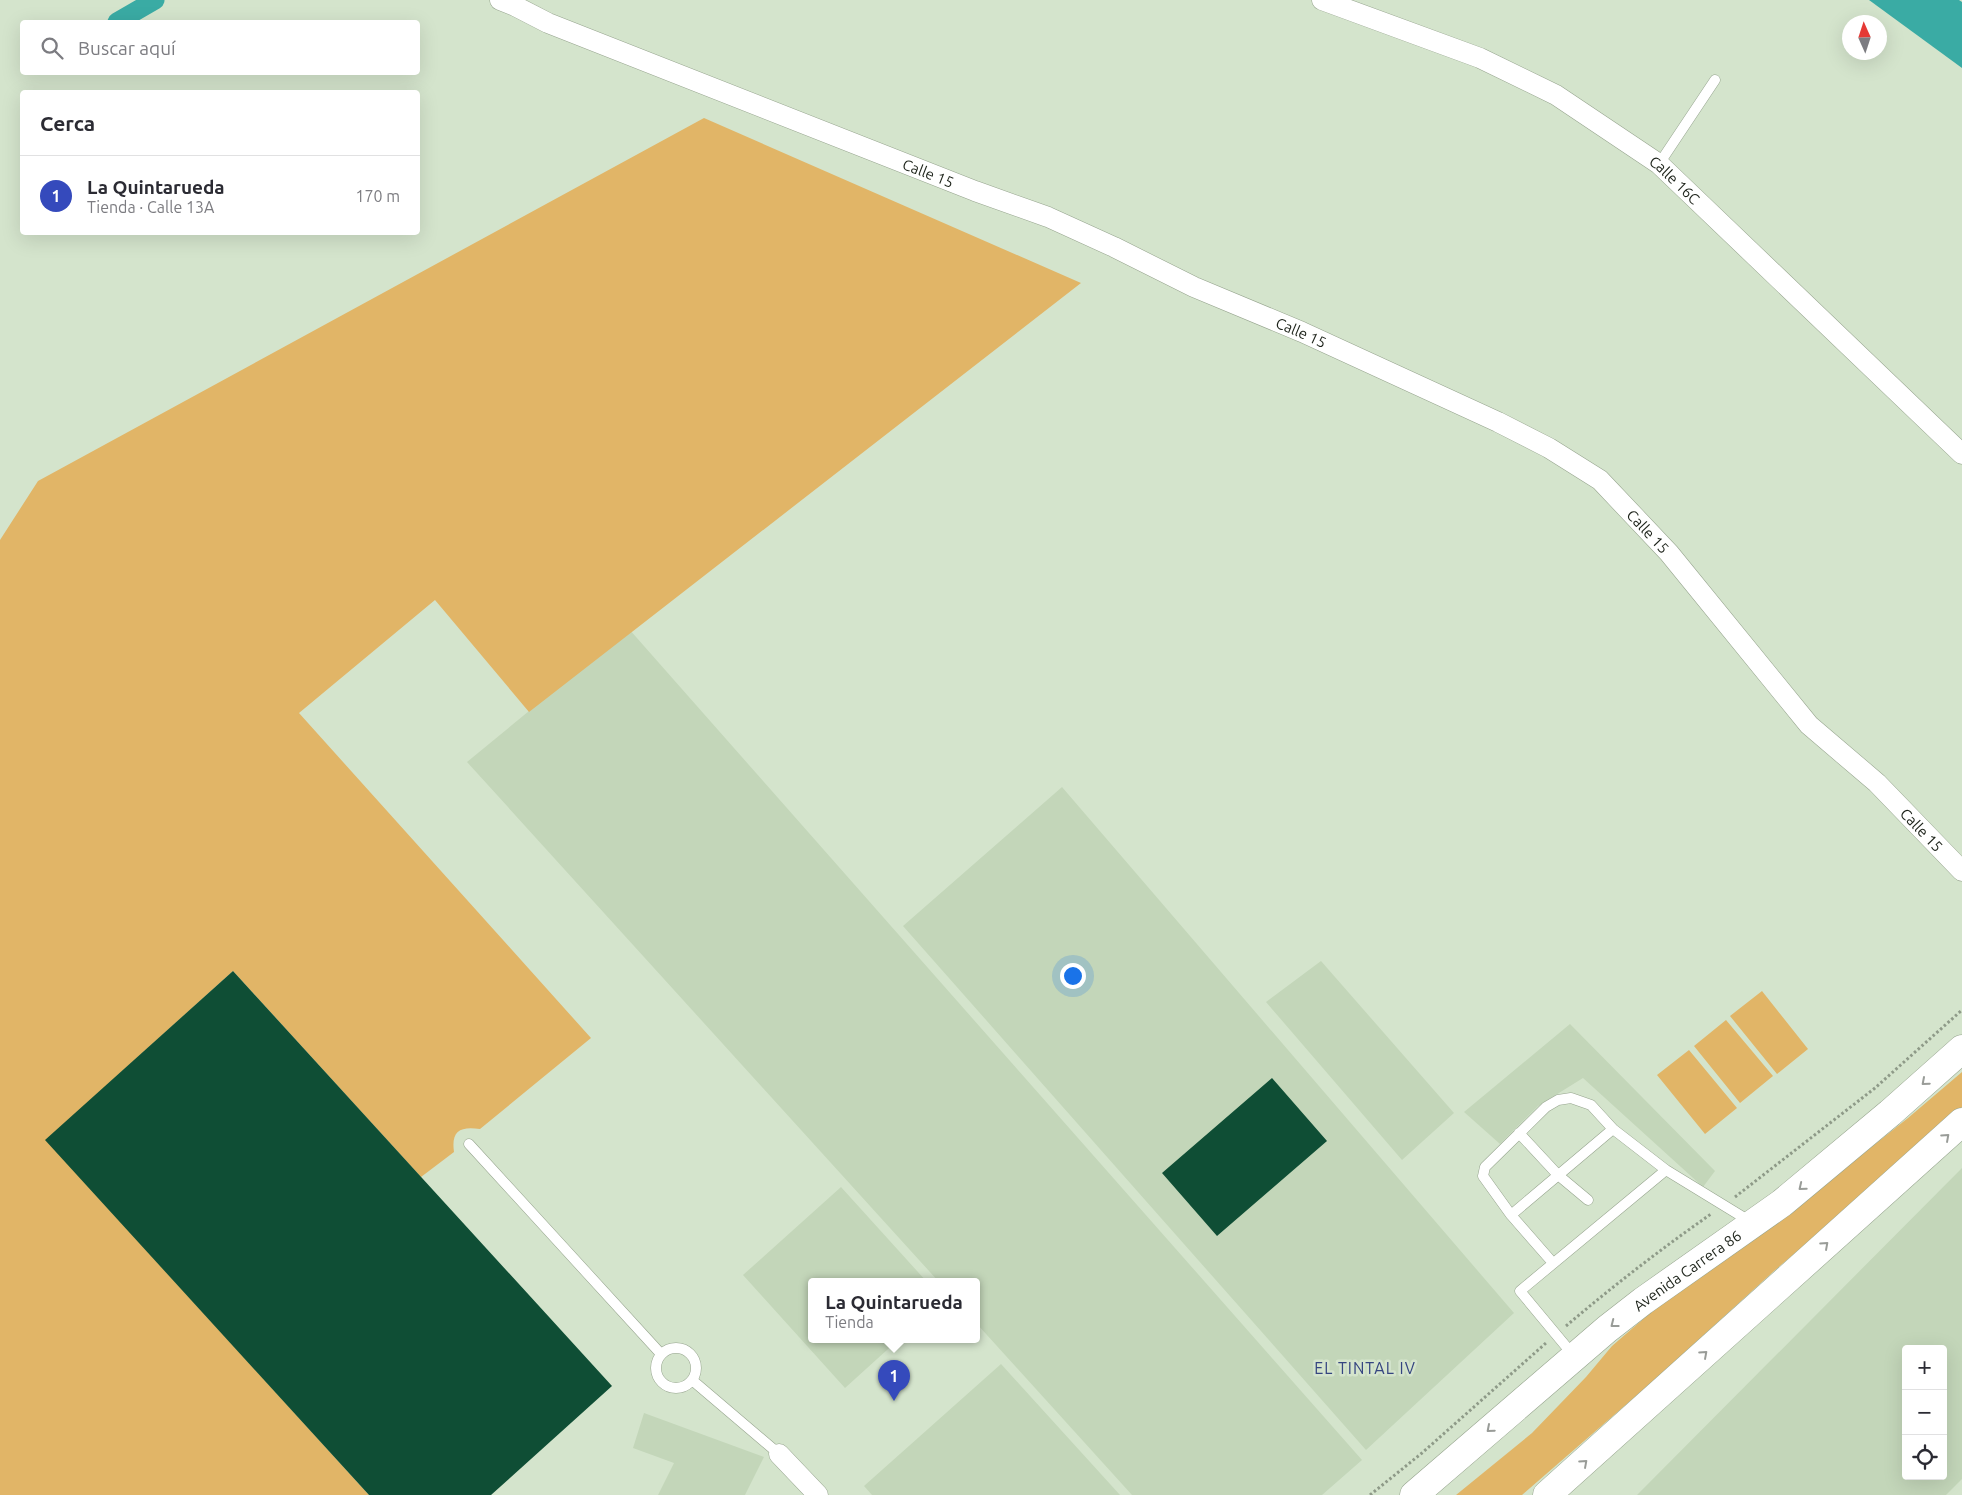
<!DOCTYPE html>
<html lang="es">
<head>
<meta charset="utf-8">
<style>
	:root { --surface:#fff; --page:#f7f7f7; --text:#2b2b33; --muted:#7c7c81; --line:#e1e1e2; --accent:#354abc }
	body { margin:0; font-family:Ubuntu,sans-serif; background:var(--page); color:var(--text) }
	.controls { position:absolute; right:15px; bottom:15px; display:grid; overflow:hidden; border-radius:5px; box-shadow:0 5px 20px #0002 }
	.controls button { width:45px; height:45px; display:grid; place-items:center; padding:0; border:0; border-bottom:1px solid var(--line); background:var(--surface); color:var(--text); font:25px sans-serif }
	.compass { position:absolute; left:1842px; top:15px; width:45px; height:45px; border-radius:50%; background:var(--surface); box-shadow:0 5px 20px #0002; rotate:357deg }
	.you { position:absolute; left:1072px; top:975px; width:18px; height:18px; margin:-12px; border:4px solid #fff; border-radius:50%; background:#1a73e8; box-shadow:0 0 0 8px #1a73e833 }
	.badge { display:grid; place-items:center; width:32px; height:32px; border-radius:50%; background:var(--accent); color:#fff; font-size:16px; font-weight:700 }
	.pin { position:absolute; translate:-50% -41px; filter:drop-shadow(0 1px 2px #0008) }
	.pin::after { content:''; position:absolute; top:26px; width:18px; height:15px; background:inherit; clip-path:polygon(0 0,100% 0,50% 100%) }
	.popup { position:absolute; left:808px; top:1278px; width:172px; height:65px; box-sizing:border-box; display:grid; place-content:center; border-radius:5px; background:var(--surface); filter:drop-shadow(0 1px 4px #0005); font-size:16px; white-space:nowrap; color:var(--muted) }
	.popup b { font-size:19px; color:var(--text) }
	.popup::after { content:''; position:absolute; left:50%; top:100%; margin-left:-10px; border:10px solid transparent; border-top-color:var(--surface) }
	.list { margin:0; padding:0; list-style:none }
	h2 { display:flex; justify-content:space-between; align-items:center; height:65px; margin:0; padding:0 20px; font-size:21px }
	h2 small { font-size:16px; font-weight:400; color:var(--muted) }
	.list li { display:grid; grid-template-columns:32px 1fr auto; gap:15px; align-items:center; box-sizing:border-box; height:80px; padding:0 20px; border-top:1px solid var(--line) }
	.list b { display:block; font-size:19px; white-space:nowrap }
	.list p { margin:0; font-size:16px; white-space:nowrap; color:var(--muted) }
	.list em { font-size:16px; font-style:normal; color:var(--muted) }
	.icon { flex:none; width:28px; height:28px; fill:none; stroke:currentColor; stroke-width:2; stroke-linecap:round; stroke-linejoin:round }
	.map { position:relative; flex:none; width:1962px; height:1495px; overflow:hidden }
	.search { position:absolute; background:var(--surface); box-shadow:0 5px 20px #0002; left:20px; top:20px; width:400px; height:55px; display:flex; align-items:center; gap:12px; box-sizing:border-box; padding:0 18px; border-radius:5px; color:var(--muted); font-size:19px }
	.panel { position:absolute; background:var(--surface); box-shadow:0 5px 20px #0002; left:20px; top:90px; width:400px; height:145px; border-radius:5px }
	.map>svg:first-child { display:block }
	.built { fill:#c3d6b9; fill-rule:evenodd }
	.green { fill:#e1b567 }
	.water { fill:#3aaba4 }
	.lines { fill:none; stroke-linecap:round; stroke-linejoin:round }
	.canal { stroke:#3aaba4; stroke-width:19 }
	.building { fill:#0f4e35 }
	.service-casing { stroke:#96a48e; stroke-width:11 }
	.minor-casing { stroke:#96a48e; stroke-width:21 }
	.primary-casing { stroke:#96a48e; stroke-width:29 }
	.path { stroke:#8e9a88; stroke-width:3; stroke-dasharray:2.5 2.5; stroke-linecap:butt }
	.service { stroke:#fff; stroke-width:10 }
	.minor { stroke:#fff; stroke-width:20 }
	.primary { stroke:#fff; stroke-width:28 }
	.oneway { stroke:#999c98 }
	.labels { text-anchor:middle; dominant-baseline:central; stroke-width:5; stroke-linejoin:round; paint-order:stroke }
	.street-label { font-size:15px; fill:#1c2219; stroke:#d4e4cc }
	.neighbourhood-label { font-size:16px; letter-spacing:1px; fill:#354580; stroke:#d4e4cc }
</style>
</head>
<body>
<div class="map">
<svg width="1962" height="1495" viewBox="0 0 1962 1495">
	<rect width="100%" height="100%" fill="#d4e4cc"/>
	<path class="built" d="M629 629 1362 1460 1322 1495H1132L977 1324 976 1282H939L467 762Z
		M1062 787 1514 1313 1366 1450 903 926Z
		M1321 961 1454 1113 1402 1160 1266 1002Z
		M1570 1024 1715 1171 1703 1187 1583 1078 1538 1106 1500 1144 1464 1112Z
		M1962 1168V1479L1946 1495H1637ZM1906 1349H1943V1476H1906Z
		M841 1187 927 1282H812V1340H898L845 1388 743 1275Z
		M1001 1364 1120 1495H872L864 1486Z
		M644 1413 764 1457 745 1495H658L674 1463 633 1448Z"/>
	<path class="green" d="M704 118 1081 283 529 712 435 600 299 713 591 1038 480 1129C460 1126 451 1131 454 1152L421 1177 233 971 46 1140 369 1495H0V540L38 481Z
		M1762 991 1808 1049 1777 1074 1730 1016Z
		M1726 1020 1773 1076 1740 1103 1694 1046Z
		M1689 1050 1737 1108 1705 1134 1657 1075Z
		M1962 1072V1107L1884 1178 1774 1271 1652 1382 1522 1495H1456L1532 1433 1586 1377 1612 1346 1656 1308 1773 1225 1908 1118Z"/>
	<path class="water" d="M1869 0H1959L1962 2V68Z"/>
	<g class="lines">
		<path class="canal" d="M117 22 155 0"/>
	</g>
	<path class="building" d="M233 971 612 1386 491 1495H369L45 1140Z
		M1272 1078 1327 1141 1217 1236 1162 1173Z"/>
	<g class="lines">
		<g class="service-casing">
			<path id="service" d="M1659 164 1715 80
				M1519 1133 1558 1175 1588 1200
				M469 1144 661 1354
				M1511 1215 1613 1129 1666 1170
				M1553 1263 1511 1215 1483 1176 1485 1167 1546 1107 1558 1100 1571 1098 1591 1105 1613 1129
				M656 1368a20 20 0 1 1 40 0a20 20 0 1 1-40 0Z
				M1574 1356 1520 1291 1666 1170 1751 1222
				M692 1380 779 1454"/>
		</g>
		<g class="minor-casing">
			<g id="minor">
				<path id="s1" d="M500 0 515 6 548 23 975 191 1048 217 1114 247 1194 287 1302 332 1498 422 1549 448 1600 480 1669 553 1809 725 1877 783 1962 871"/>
				<path id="s2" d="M1322 0 1480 58 1556 95 1659 164 1962 454"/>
				<path d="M779 1454 818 1495"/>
			</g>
		</g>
		<g class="primary-casing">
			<g id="primary">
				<path id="s3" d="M1414 1495 1607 1329 1643 1301 1782 1203 1890 1113 1962 1049"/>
				<path d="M1547 1495 1962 1122"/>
			</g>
		</g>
		<path class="path" d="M1735 1197 1875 1088 1962 1010
			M1566 1326C1613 1286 1661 1249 1711 1214
			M1370 1495 1422 1453 1546 1343"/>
		<use href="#service" class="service"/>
		<use href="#minor" class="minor"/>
		<use href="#primary" class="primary"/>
	</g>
	<defs><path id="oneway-chevron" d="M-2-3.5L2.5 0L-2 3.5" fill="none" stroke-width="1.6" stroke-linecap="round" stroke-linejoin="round" transform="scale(1.25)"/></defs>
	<g class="oneway">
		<use href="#oneway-chevron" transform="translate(1925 1082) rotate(139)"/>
		<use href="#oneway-chevron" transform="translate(1946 1137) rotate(-42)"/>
		<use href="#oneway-chevron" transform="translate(1802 1187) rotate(141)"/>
		<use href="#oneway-chevron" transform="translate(1825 1245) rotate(-42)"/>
		<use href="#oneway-chevron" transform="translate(1614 1324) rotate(142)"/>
		<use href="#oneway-chevron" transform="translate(1704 1354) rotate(-42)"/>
		<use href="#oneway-chevron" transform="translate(1490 1429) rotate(139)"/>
		<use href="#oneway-chevron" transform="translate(1584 1463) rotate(-42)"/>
	</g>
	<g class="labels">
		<g class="street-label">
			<text stroke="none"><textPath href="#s1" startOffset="462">Calle 15</textPath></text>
			<text stroke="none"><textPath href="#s2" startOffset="399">Calle 16C</textPath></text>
			<text stroke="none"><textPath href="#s1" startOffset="868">Calle 15</textPath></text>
			<text stroke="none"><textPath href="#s1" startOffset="1272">Calle 15</textPath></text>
			<text stroke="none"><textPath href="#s1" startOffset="1678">Calle 15</textPath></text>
			<text stroke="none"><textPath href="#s3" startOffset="354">Avenida Carrera 86</textPath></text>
		</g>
		<g class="neighbourhood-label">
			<text x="1365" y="1368">EL TINTAL IV</text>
		</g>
	</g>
</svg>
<div class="controls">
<button>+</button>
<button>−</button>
<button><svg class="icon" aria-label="locate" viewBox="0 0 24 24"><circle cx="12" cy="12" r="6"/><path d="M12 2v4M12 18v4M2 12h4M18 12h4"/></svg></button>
</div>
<svg class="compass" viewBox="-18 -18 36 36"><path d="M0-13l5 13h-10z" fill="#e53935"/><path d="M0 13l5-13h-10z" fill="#7c7c81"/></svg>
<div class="you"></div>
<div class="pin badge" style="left:894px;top:1401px">1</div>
<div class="popup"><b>La Quintarueda</b>Tienda</div>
<div class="search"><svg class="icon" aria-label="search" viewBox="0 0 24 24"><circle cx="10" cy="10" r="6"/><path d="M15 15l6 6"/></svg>Buscar aquí</div>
<section class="panel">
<h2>Cerca<small></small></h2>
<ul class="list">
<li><span class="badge">1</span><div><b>La Quintarueda</b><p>Tienda · Calle 13A</p></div><em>170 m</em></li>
</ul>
</section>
</div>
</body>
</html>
